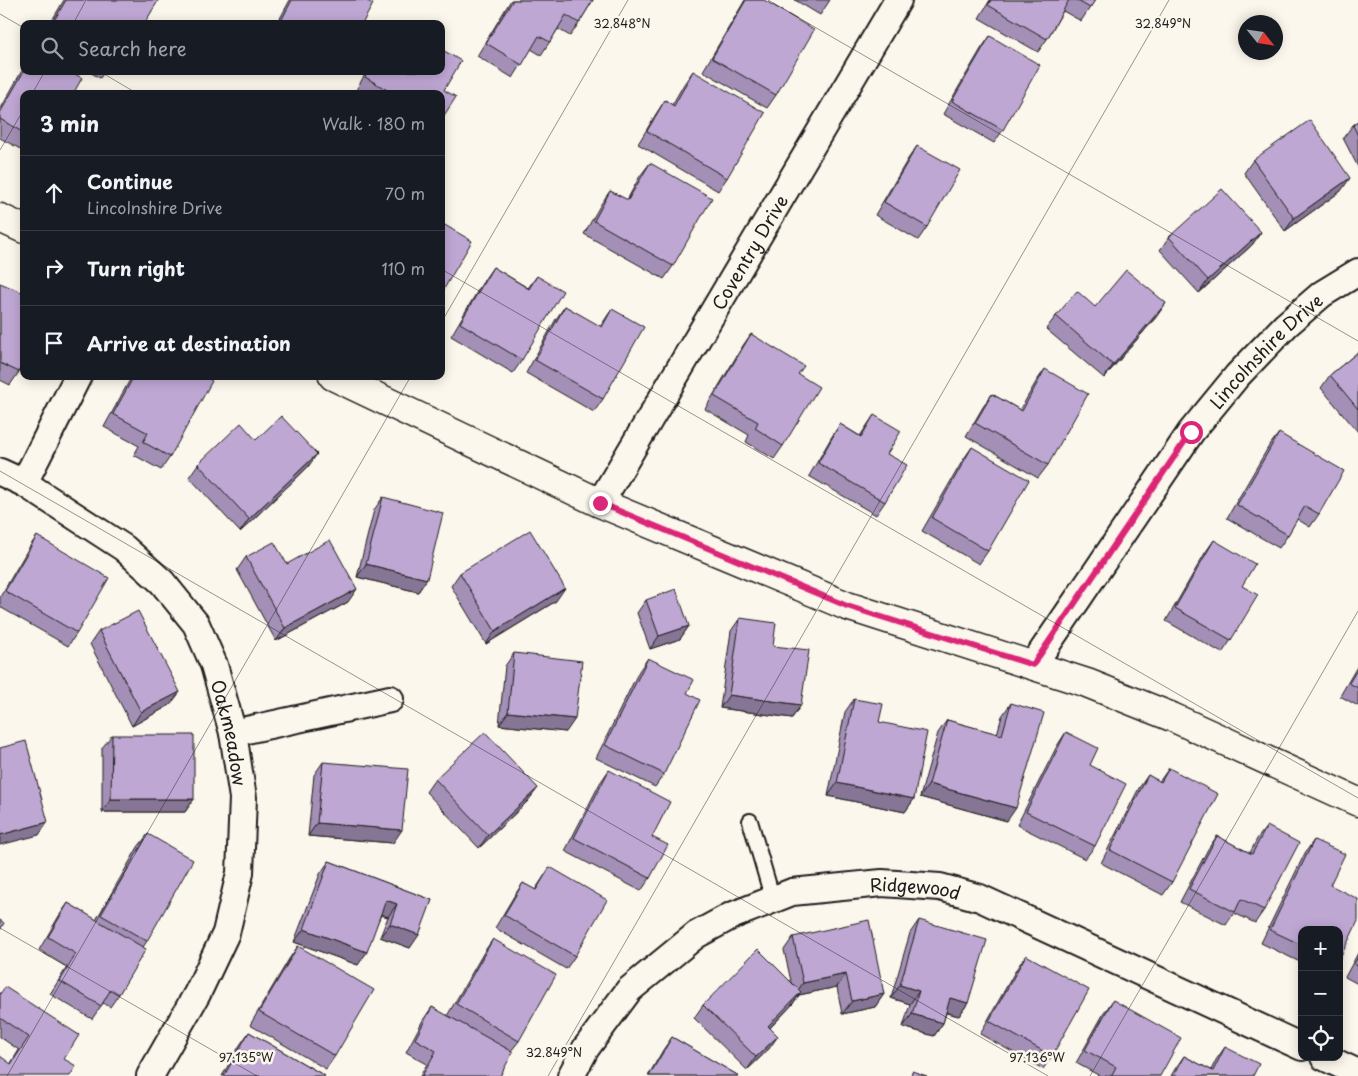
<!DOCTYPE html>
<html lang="en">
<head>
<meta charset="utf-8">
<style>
	:root { --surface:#171b24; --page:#242831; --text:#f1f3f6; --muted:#9ea1a6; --line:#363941 }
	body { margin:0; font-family:"Playpen Sans",sans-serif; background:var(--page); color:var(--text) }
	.controls { position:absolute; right:15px; bottom:15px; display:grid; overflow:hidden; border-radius:10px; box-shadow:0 2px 12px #0003 }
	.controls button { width:45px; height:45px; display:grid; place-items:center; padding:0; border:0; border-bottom:1px solid var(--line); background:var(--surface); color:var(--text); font:25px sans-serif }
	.compass { position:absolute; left:1238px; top:15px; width:45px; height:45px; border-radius:50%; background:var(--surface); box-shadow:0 2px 12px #0003; rotate:120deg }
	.stop { position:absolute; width:15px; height:15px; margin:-11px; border:4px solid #db2777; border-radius:50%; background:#fff }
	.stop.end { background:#db2777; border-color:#fff; box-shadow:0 1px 5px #0008 }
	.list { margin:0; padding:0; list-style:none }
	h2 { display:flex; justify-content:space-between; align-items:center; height:65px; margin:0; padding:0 20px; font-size:21px }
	h2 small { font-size:16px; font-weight:400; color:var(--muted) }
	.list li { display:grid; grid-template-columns:32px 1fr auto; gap:15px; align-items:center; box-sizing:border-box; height:75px; padding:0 20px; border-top:1px solid var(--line) }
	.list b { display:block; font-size:19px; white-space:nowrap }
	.list p { margin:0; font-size:16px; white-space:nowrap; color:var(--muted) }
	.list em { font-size:16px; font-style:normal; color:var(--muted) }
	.icon { flex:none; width:28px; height:28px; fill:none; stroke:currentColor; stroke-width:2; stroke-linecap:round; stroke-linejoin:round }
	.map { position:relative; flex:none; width:1358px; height:1076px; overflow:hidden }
	.search { position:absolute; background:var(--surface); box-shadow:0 2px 12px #0003; left:20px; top:20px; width:425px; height:55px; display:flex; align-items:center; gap:12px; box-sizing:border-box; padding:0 18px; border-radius:10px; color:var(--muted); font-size:19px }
	.panel { position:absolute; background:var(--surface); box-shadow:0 2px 12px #0003; left:20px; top:90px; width:425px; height:290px; border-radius:10px }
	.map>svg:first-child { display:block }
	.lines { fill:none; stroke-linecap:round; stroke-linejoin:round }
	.lane-casing { stroke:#1c1c1c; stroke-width:18 }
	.street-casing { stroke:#1c1c1c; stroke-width:30 }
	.secondary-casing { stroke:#1c1c1c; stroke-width:31 }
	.lane { stroke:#fbf7ec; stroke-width:14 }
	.street { stroke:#fbf7ec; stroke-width:26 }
	.secondary { stroke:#fbf7ec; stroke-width:28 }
	.wall { fill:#a490b6; stroke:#1c1c1c }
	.shaded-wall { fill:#867594; stroke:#1c1c1c }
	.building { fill:#bfa7d4; stroke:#1c1c1c }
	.route { stroke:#db2777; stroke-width:6 }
	.ticks { fill:none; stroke:#1c1c1c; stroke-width:1; stroke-opacity:0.45 }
	.labels { text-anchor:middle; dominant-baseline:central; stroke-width:5; stroke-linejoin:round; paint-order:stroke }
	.street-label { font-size:18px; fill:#1c1c1c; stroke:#fbf7ec }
	.ticks-label { font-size:12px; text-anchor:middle; fill:#1c1c1c; stroke:#fbf7ec; stroke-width:5; stroke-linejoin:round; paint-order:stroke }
</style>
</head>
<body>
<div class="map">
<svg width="1358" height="1076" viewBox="0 0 1358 1076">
	<rect width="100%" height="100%" fill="#fbf7ec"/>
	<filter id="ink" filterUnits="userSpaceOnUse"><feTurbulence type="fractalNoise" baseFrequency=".02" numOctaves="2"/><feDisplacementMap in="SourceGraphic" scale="10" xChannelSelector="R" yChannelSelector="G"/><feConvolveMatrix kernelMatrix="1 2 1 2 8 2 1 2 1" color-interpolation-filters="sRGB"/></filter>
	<g filter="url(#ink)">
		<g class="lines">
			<g class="lane-casing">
				<path id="lane" d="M750 821 773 900"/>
			</g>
			<g class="street-casing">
				<g id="street">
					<path id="s1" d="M0 472 24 483 124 548 162 582 196 624 214 665 233 733 243 798 240 873 226 933 197 994 150 1076"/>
					<path d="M24 483 78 376"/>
					<path id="s2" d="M600 503 898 0"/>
					<path id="s3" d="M1033 665 1191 432 1237 376 1286 325 1322 294 1358 272"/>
					<path d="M233 733 390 699"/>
					<path d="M1324 1057 1358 1073"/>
					<path id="s4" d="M571 1076 586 1048 629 990 696 935 731 916 792 892 882 883 940 887 980 898 1302 1047"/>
				</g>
			</g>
			<g class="secondary-casing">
				<path id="secondary" d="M0 218 24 229
					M333 376 600 503 847 606 1087 683 1172 717 1358 802"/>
			</g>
			<use href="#lane" class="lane"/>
			<use href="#street" class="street"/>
			<use href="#secondary" class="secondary"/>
		</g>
		<path class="wall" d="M64 0H157L144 24H50Z
			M290 0H365L362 24H277Z
			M511 0H593L579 23 570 36 558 29 541 55 531 49 513 78 477 56Z
			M745 0H764L776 95 767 108 703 71Z
			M795 0H830L820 15Z
			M990 0H1095L1081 21 1063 11 1047 39 1038 52 979 18Z
			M990 36 1003 130 994 143 943 114 981 49Z
			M24 67V151L0 138V110Z
			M88 71H105L100 78Z
			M367 71H441V94H363L356 90Z
			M693 71 727 178 718 191 638 144 656 114 665 100 672 105 684 84Z
			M1358 122V167L1343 138 1353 125Z
			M917 146 927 227 918 240 875 215 908 159Z
			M1253 160 1341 191 1285 231 1244 173Z
			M650 163 673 266 664 279 584 234 601 204 610 191 627 200 640 176Z
			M1261 232 1252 245 1199 293 1160 250 1169 237Z
			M493 267 528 288 537 276 522 360 513 373 451 336 484 280Z
			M0 283 19 372 10 385 0 380Z
			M565 306 600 327 612 309 603 399 594 412 526 373 556 319Z
			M1095 307 1157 316 1104 378 1046 329 1056 316Z
			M751 334 798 374 783 446 774 459 746 442 749 435 705 409 742 347Z
			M1358 352V432L1321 388 1330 375Z
			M1045 369 1048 465 1038 478 966 436 983 407 992 394 1020 410 1036 382Z
			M132 376H204L170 457 161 470 134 455 139 446 104 427Z
			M874 415 887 454 885 502 876 515 809 476 831 438 840 424 860 436Z
			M1279 433 1319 514 1310 527 1297 519 1288 535 1279 548 1227 518 1269 446Z
			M256 440 308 467 240 532 189 477 198 464Z
			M972 447 988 551 979 564 922 531 963 460Z
			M383 497 427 579 418 592 357 577 374 510Z
			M37 536 77 633 68 646 0 607V597L28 549Z
			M1214 540 1242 586 1231 640 1222 653 1166 621 1205 553Z
			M246 557 287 564 348 602 276 641 237 570Z
			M460 573 556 601 486 644 451 586Z
			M646 600 689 626 680 639 650 649 637 613Z
			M740 618 801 705 792 718 720 708 731 631Z
			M99 631 170 705 132 726 90 644Z
			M514 653 566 732 499 725 505 666Z
			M648 658 687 693 664 774 655 787 596 758 639 671Z
			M1358 665V706L1340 696Z
			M854 699 879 722 914 799 905 812 828 796 845 712Z
			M1011 703 1007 821 920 797 938 733 947 720 997 734 1002 716Z
			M1066 732 1090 765 1095 846 1085 859 1017 825 1057 746Z
			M112 735 194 799 185 812H102V748Z
			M323 762 393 843 308 836 314 775Z
			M1169 768 1172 882 1163 895 1101 863 1139 788 1148 775 1159 782Z
			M609 770 652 837 650 878 641 891 565 851 600 783Z
			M435 779 528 801 479 848 426 792Z
			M1267 826 1264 910 1255 923 1234 913 1226 925 1180 902 1208 849 1217 836 1250 853 1257 839Z
			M148 834 147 941 143 947 119 994 110 1007 103 1003 92 1019 50 994 67 967 39 950 59 916 68 903 96 920 138 847Z
			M1314 840 1330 885 1302 930V963L1261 943 1305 853Z
			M329 861 432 900 410 948 380 937 388 917 381 915 358 965 294 942 320 874Z
			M550 867 575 956 566 969 495 928 514 896 523 883 535 890Z
			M919 920 968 1003 959 1016 946 1013 943 1023 934 1036 903 1027 910 1004 891 998 910 933Z
			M793 937 884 994 875 1007 842 1014 837 987 799 995 792 1005 770 1028 769 1049 747 1070 694 1018 703 1005 791 981 784 950Z
			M493 939 519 1041 511 1051 500 1076H420L427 1064 406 1052 423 1020 432 1007 447 1016 484 952Z
			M298 946 335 1056 326 1069 250 1025 289 959Z
			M1358 953V984L1345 977Z
			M1026 955 1052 1056 1043 1069 980 1034 1017 968Z
			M0 993 79 1035 11 1063 19 1050 0 1037Z
			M1113 1000 1160 1076H1100L1076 1063 1104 1013Z
			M249 1032 325 1076H222L240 1045Z
			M672 1037 739 1076H648L663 1050Z
			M1225 1047 1253 1076H1171L1175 1069 1184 1056 1211 1070 1216 1060Z"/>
		<path class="shaded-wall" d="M1350 178 1341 191 1285 231 1294 218Z
			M1261 232 1252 245 1199 293 1208 280Z
			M1166 303 1157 316 1104 378 1113 365Z
			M317 454 308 467 240 532 249 519Z
			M366 564 427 579 418 592 357 577Z
			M565 588 556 601 486 644 495 631Z
			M357 589 348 602 276 641 285 628Z
			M689 626 680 639 650 649 659 636Z
			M180 692 170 705 132 726 141 712Z
			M729 695 801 705 792 718 720 708Z
			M508 712 575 719 566 732 499 725Z
			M837 783 914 799 905 812 828 796Z
			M929 784 1016 808 1007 821 920 797Z
			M538 788 528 801 479 848 488 835Z
			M111 799H194L185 812H102Z
			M48 822 39 835 0 845V835Z
			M317 823 402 830 393 843 308 836Z
			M386 900 397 904 388 917 377 913Z
			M390 924 419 935 410 948 380 937Z
			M304 929 367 952 358 965 294 942Z
			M846 974 837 987 799 995 792 1005 759 1039 768 1026 794 996 803 983Z
			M900 985 919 991 910 1004 891 998Z
			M884 994 875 1007 842 1014 852 1001Z
			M950 998 968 1003 959 1016 941 1011Z
			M912 1014 943 1023 934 1036 903 1027Z
			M778 1036 769 1049 747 1070 756 1057Z"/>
		<path class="building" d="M66 0H157L158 1 144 24H52Z
			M292 0H365L373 4 362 24H287L281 21Z
			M513 0H593L579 23 566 15 550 42 539 36 522 65 486 43Z
			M746 0H764L814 30 776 95 712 58Z
			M991 0H1069L1047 39 988 5Z
			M1076 0H1095L1090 8Z
			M990 36 1040 65 1003 130 952 101Z
			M441 49 461 61 444 90 456 97 441 120V94H394L365 77 369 71H441Z
			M24 71H70L82 78 73 94H24V133L0 119V113Z
			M693 71 765 113 727 178 647 131 665 100 674 106Z
			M1310 120 1350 178 1294 218 1253 160Z
			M1358 122V136L1353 125Z
			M917 146 960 170 927 227 884 202Z
			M650 163 712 198 673 266 594 221 610 191 628 200Z
			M1222 189 1261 232 1208 280 1169 237Z
			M443 224 472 241 441 294V227Z
			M493 267 529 289 537 276 563 291 522 360 460 323Z
			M1126 270 1166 303 1113 365 1056 316 1077 291 1095 307Z
			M0 283 24 293V361L19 372 0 363Z
			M565 306 602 327 612 309 644 327 603 399 535 360Z
			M751 334 804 366 798 374 819 387 783 446 755 428 758 422 714 396Z
			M1358 352V409L1330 375Z
			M1045 369 1088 394 1048 465 975 423 992 394 1022 411Z
			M134 376H204L212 381 170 457 143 442 148 433 113 414Z
			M874 415 901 431 887 454 907 465 885 502 818 463 840 424 861 437Z
			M281 416 317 454 249 519 198 464 241 423 256 440Z
			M1279 433 1344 471 1319 514 1305 506 1288 535 1237 505Z
			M972 447 1029 480 988 551 932 518Z
			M383 497 443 513 427 579 366 564Z
			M530 530 565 588 495 631 460 573Z
			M37 536 109 578 77 633 5 591Z
			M330 540 357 589 285 628 246 557 274 542 287 564Z
			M1214 540 1255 564 1242 586 1258 595 1231 640 1175 608Z
			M676 589 689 626 659 636 646 600Z
			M138 611 180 692 141 712 99 631Z
			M740 618 776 623 773 646 809 650 801 705 729 695Z
			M514 653 582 661 575 719 508 712Z
			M648 658 694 680 687 693 700 700 664 774 605 745Z
			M1358 668V688L1349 683Z
			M854 699 883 704 879 722 927 732 914 799 837 783Z
			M1011 703 1044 713 1016 808 929 784 947 720 1002 735Z
			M485 732 538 788 488 835 435 779Z
			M1066 732 1098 748 1090 765 1126 784 1095 846 1026 812Z
			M112 735H194V799H111Z
			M26 741 48 822 0 835V748Z
			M323 762 408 769 402 830 317 823Z
			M1169 768 1218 794 1172 882 1110 850 1148 775 1161 782Z
			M609 770 670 802 652 837 668 845 650 878 574 838Z
			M1267 826 1299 843 1264 910 1241 899 1235 912 1189 889 1217 836 1252 854Z
			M148 834 193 860 147 941 101 915Z
			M1314 840 1345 854 1330 885 1358 899V921L1339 960V930H1302V945L1270 930Z
			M329 861 432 900 419 935 390 924 397 904 386 900 367 952 304 929Z
			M550 867 607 900 575 956 504 915 523 883 536 890Z
			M68 903 146 949 119 994 111 989 101 1006 60 981 76 954 48 937Z
			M0 920 4 923 0 930Z
			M869 920 884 994 852 1001 846 974 803 983 793 937Z
			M919 920 987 940 968 1003 950 998 943 1023 912 1014 919 991 900 985Z
			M493 939 556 975 519 1041 456 1004Z
			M298 946 374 990 335 1056 259 1012Z
			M758 949 801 992 768 1026 778 1036 756 1057 703 1005Z
			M1026 955 1089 990 1052 1056 989 1021Z
			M1358 957V966L1354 964Z
			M5 987 79 1035 64 1059 76 1066 70 1076H0V1056L11 1064 29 1037 0 1018V994Z
			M1113 1000 1181 1038 1160 1076H1111L1116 1067 1085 1050Z
			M432 1007 513 1052 500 1076H422L436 1051 415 1039Z
			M249 1032 325 1076H224Z
			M672 1037 739 1076H649Z
			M1225 1047 1259 1064 1253 1076H1174L1184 1056 1213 1071Z
			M912 1071 927 1076H911Z"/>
	</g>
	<g class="lines" filter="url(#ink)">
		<path class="route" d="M600 503 847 606 1033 665 1191 432"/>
	</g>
	<path class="ticks" d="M768 0 1358 341M0 14 24 28M73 24 86 0M99 71 138 94M32 94 45 71M0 150 24 109M441 269 1358 798M441 323 628 0M0 471 1048 1076M0 928 257 1076M7 1076 411 376M548 1076 1169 0M1090 1076 1358 611"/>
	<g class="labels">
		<g class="street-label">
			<text stroke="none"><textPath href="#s2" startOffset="292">Coventry Drive</textPath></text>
			<text stroke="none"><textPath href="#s3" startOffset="392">Lincolnshire Drive</textPath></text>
			<text stroke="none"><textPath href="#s1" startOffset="365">Oakmeadow</textPath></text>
			<text stroke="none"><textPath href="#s4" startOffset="420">Ridgewood</textPath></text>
		</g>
	</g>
	<g class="ticks-label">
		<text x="622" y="28">32.848°N</text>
		<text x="1163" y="28">32.849°N</text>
		<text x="554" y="1057">32.849°N</text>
		<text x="246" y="1062">97.135°W</text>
		<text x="1037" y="1062">97.136°W</text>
	</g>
</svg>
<div class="controls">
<button>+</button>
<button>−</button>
<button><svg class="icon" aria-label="locate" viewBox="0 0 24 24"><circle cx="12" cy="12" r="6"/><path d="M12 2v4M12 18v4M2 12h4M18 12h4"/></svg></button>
</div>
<svg class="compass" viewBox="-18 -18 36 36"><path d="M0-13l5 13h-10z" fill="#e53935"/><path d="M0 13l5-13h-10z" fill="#9ea1a6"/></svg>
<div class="stop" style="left:1191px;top:432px"></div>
<div class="stop end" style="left:600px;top:503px"></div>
<div class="search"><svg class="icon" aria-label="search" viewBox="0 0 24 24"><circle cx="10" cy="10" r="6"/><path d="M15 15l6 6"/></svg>Search here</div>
<section class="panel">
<h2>3 min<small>Walk · 180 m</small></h2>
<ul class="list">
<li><svg class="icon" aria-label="ahead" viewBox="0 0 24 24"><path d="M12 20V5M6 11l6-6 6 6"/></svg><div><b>Continue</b><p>Lincolnshire Drive</p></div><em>70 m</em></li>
<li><svg class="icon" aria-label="right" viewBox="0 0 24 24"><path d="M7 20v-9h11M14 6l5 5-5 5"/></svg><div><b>Turn right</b></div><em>110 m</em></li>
<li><svg class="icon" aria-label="arrive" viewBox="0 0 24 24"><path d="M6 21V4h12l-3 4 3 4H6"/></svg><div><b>Arrive at destination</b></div></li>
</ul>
</section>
</div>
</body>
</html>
